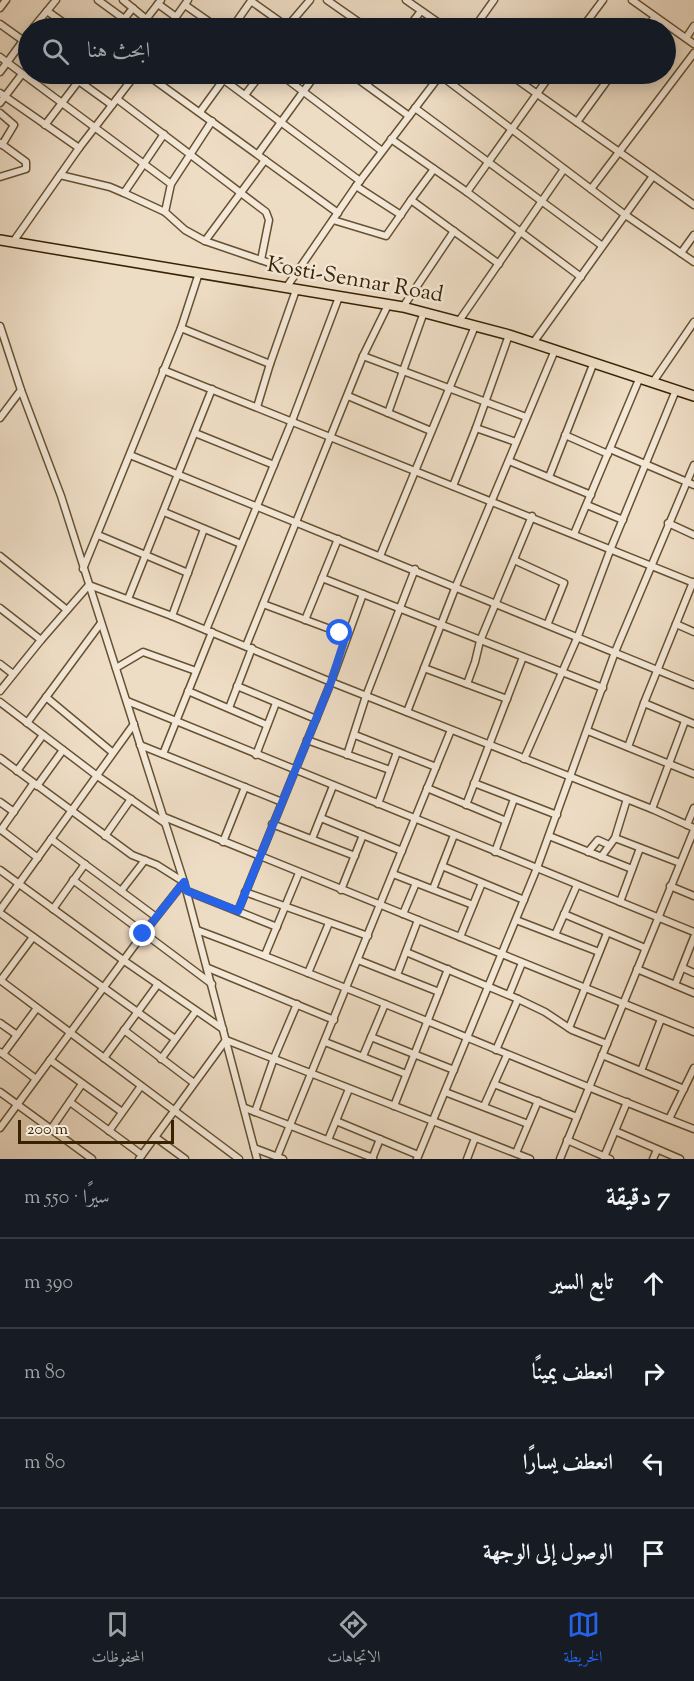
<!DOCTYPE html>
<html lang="ar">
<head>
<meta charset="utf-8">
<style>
  body { margin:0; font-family:"Sorts Mill Goudy",Amiri,serif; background:#20242c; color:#f1f3f6; direction:rtl }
  .scale { position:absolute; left:18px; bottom:15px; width:156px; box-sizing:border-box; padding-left:6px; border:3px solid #392200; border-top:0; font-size:16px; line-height:21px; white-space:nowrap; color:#392200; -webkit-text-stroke:4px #f4e9d9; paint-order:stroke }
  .stop { position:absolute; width:18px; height:18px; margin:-14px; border:4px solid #2563eb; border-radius:50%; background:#fff }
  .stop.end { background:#2563eb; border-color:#fff; box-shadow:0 2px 6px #0008 }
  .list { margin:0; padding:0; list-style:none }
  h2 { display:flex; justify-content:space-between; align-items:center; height:78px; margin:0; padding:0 24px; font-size:26px }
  h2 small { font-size:20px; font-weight:400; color:#9ea1a6 }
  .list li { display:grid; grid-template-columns:39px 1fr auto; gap:18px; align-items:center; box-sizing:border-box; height:90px; padding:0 24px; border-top:2px solid #363941 }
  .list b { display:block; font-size:22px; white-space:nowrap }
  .list em { font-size:20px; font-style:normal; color:#9ea1a6 }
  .icon { flex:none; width:33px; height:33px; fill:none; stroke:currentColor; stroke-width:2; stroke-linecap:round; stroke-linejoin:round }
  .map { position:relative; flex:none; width:694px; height:1159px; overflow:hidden; direction:ltr }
  .search { position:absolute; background:#171b24; box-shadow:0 3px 15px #0003; left:18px; right:18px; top:18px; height:66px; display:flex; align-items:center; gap:15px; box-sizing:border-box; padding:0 21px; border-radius:33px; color:#9ea1a6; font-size:22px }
  .sheet { height:438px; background:#171b24 }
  nav { display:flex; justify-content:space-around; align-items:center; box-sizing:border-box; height:84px; border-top:2px solid #363941; background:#171b24; font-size:16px; color:#9ea1a6 }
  nav a { display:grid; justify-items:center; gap:3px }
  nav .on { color:#2563eb }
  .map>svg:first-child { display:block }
</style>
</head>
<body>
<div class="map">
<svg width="694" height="1159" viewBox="0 0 694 1159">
  <rect width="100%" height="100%" fill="#eeddc5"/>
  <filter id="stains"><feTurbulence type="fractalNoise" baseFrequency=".00333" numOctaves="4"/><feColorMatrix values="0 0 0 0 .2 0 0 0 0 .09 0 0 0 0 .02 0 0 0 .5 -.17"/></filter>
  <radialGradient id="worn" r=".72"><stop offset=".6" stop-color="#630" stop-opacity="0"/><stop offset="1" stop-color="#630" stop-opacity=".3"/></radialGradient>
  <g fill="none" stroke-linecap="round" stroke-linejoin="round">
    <defs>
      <g id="minor">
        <path d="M98 0 124 19"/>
        <path d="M123 0 157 28"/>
        <path d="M327 0 367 28"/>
        <path d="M406 0 446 28"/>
        <path d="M632 0 694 44"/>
        <path d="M158 4 176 17"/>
        <path d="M185 5 218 28"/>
        <path d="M0 8 6 0"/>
        <path d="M47 11 71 28"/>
        <path d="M147 18 161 0"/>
        <path d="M0 24 28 44"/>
        <path d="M287 27 310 0"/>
        <path d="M33 28 56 0"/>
        <path d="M117 28 133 8"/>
        <path d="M168 28 188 0"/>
        <path d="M232 28 251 1 289 28"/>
        <path d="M408 28 421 11"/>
        <path d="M474 28 494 0"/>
        <path d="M582 28 603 0"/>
        <path d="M646 28 655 17"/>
        <path d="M686 38 694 26"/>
        <path d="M0 57 171 184"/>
        <path d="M0 72 28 34"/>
        <path d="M69 74 112 105"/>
        <path d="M146 74 338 213"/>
        <path d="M216 74 360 181"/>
        <path d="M280 74 382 151"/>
        <path d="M351 74 409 116"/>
        <path d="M509 74 694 205"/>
        <path d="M440 75 624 214 694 262"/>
        <path d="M367 85 375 74"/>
        <path d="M0 93 79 148"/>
        <path d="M245 95 261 74"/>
        <path d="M117 99 266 212 269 220 261 260"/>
        <path d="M0 103 22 74"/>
        <path d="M415 108 601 245"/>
        <path d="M200 112 224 79"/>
        <path d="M0 113 14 125 2 145"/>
        <path d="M577 122 612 74"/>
        <path d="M45 125 84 74"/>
        <path d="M391 139 467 192 581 277"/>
        <path d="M0 143 26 162V169L0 177"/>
        <path d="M258 154 316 74"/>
        <path d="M434 169 411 200 499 264"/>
        <path d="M60 175 110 187 124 193 165 212 185 230 205 241 296 272"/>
        <path d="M356 186 401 215"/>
        <path d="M591 189 694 53"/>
        <path d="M467 192 551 74"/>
        <path d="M124 193 164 134"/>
        <path d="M165 212 171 184 212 121"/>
        <path d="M333 220 386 236 411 200"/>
        <path d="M205 241 265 160"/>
        <path d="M13 242 79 148 136 74"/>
        <path d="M681 253 694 235"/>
        <path d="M286 288 356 186 441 74"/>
        <path d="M403 307 454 231"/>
        <path d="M459 321 564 169"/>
        <path d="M0 326 21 390 61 496 184 882 257 1159"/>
        <path d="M181 328 270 364"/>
        <path d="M533 343 653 176"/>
        <path d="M363 356 526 417"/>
        <path d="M163 370 694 583"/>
        <path d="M653 382 694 322"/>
        <path d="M348 396 431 431"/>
        <path d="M257 407 270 364 296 290"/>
        <path d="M388 413 424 312"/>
        <path d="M0 418 21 390"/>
        <path d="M476 428 516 442"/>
        <path d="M195 433 274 465"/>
        <path d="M565 435 608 454"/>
        <path d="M610 449 694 485"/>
        <path d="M130 455C318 532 506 607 694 685"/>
        <path d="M509 461 591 495"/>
        <path d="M549 477 594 362"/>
        <path d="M453 486 476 428 509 335"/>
        <path d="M587 505 623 520"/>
        <path d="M164 512 241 544"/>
        <path d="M668 523 694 535"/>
        <path d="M574 534 640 377"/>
        <path d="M98 535 188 573"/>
        <path d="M0 556 67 610"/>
        <path d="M380 556 475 326"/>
        <path d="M514 560 564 583 548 623"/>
        <path d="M83 569 181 328 199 273"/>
        <path d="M322 578 603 688"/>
        <path d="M128 599 212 389"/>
        <path d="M263 604 346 635"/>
        <path d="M0 608 41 640"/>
        <path d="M172 616 204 529"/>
        <path d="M305 620 338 539"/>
        <path d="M676 624 694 632"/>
        <path d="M206 630 292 421 339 297"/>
        <path d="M246 646 363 356 388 305"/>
        <path d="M0 664 13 674"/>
        <path d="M116 668 143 652 196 671"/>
        <path d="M424 668 507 699"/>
        <path d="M467 684 475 662 480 641 532 516"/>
        <path d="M237 686 316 719"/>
        <path d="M0 691 41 640 89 585 172 616 331 682 652 809 694 828"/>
        <path d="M188 691 267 725"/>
        <path d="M46 697 112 752"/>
        <path d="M127 701 694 932"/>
        <path d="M0 702 96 775 165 823"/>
        <path d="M644 703 694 724"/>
        <path d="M229 708 252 648"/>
        <path d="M407 712 456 586 555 350"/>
        <path d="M27 723 101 623"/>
        <path d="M588 731 694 774"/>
        <path d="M355 735 436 767"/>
        <path d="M307 740 390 770"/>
        <path d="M140 745 282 802"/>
        <path d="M628 747 644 703 693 582"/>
        <path d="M163 754 212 632"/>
        <path d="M256 755 276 703"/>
        <path d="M347 755 366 696 415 569"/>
        <path d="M0 758 132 855 157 865 184 882 143 934 0 1128"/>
        <path d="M524 759 578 636 611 548 676 390"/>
        <path d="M17 771 43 735"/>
        <path d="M474 783 557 815"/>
        <path d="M37 786 63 750"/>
        <path d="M427 788 506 821"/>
        <path d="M0 802 14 812"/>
        <path d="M378 804 397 752"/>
        <path d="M466 805 523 657"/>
        <path d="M652 809 685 721"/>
        <path d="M164 817 694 1032"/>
        <path d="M321 818 402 851"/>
        <path d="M272 824 355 856"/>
        <path d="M687 825 694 808"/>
        <path d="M0 829 38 858"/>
        <path d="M1 830 33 784"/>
        <path d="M105 836 131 799"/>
        <path d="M549 836 632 869"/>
        <path d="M615 838 680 863"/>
        <path d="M51 839 156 917"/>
        <path d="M312 839 333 786"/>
        <path d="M223 842 245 787"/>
        <path d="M495 852 514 799"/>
        <path d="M588 852 598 840 609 845"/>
        <path d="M601 857 615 838 627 799"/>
        <path d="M442 866 524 900"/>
        <path d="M0 870 123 960 223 1029"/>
        <path d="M393 874 473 905"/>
        <path d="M73 880 212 984"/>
        <path d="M670 886 694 896"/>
        <path d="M433 889 454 835"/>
        <path d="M341 890 363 835"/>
        <path d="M121 891 145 860"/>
        <path d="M187 891 277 927"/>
        <path d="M245 892 368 936"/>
        <path d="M620 902 640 848"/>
        <path d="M53 909 85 864"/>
        <path d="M0 910 134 724"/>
        <path d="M238 911 331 682 363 594"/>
        <path d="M0 913 175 1039"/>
        <path d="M403 914 416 883"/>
        <path d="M564 914 645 948"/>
        <path d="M516 920 599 952"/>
        <path d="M197 930C364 992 528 1065 694 1129"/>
        <path d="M555 935 577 885"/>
        <path d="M460 937 482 883"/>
        <path d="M406 952 518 999 545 1012 572 1030 607 1044"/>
        <path d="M265 955 299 873"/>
        <path d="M358 960 439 992"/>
        <path d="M208 968 334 1020"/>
        <path d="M683 968 694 973"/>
        <path d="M637 969 694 993"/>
        <path d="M308 973 329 923"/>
        <path d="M397 975 418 920"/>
        <path d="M0 980 239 1159"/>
        <path d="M1 980 33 937"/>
        <path d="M675 985 694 937"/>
        <path d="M509 995 522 963"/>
        <path d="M0 1023 17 1035"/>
        <path d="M569 1028 607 933"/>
        <path d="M124 1030 194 1083"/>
        <path d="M371 1037 454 1070"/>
        <path d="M325 1042 406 1074"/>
        <path d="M496 1050 518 999"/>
        <path d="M0 1052 36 1079"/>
        <path d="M3 1054 37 1008"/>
        <path d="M602 1055 684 1089"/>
        <path d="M363 1056 385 1004"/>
        <path d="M104 1058 158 984"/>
        <path d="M161 1059 196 1011"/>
        <path d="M50 1060 122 1112"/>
        <path d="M641 1071 661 1019"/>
        <path d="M494 1084 577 1117"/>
        <path d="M0 1092 92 1159"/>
        <path d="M445 1092 528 1124"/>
        <path d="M70 1102 142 1155"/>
        <path d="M394 1106 448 969"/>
        <path d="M484 1106 507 1055"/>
        <path d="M245 1108 373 1158"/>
        <path d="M255 1112 274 1058 297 1004"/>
        <path d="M669 1119 694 1068"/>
        <path d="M336 1121 418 1155"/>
        <path d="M51 1129 82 1084"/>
        <path d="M109 1131 141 1086"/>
        <path d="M615 1131 680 1159"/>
        <path d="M155 1137 185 1159"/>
        <path d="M328 1140 349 1089"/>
        <path d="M567 1140 610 1159"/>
        <path d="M254 1148 283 1159"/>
        <path d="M516 1153 538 1101"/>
        <path d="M277 1157 451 730"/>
        <path d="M604 1157 627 1102"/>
        <path d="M139 1159 226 1040 530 1159"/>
        <path d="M372 1159 380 1139"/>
        <path d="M417 1159 537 868 615 652 694 465"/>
        <path d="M467 1159 475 1138"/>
        <path d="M560 1159 694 830"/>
        <path d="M653 1159 657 1150"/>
      </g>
      <path id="highway" d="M0 240 403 307 509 335 694 396"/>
    </defs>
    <use href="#minor" stroke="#665131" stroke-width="9"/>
    <use href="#highway" stroke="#392200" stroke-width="12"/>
    <use href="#minor" stroke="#f4e9d9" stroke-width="6"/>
    <use href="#highway" stroke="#eeddc5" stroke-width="9"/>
  </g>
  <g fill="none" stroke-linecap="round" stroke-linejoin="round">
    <path stroke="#2563eb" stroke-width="8" d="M143 934 184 882 187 891 238 911 331 682 346 635 340 633"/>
  </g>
  <g text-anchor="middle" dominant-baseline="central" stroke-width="5" stroke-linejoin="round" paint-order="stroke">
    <g font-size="22" fill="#392200" stroke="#f4e9d9">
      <text transform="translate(355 281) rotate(10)">Kosti-Sennar Road</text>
    </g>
  </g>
  <rect width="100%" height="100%" filter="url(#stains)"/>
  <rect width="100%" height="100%" fill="url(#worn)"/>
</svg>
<div class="scale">200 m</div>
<div class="stop" style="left:340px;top:633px"></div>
<div class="stop end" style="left:143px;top:934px"></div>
<div class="search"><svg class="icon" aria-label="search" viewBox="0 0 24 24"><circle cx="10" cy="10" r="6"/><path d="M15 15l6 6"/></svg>ابحث هنا</div>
</div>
<section class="sheet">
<h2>7 دقيقة<small>سيرًا · 550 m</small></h2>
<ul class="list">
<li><svg class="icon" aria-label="ahead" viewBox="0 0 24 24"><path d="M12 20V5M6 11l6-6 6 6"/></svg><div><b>تابع السير</b></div><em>390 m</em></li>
<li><svg class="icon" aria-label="right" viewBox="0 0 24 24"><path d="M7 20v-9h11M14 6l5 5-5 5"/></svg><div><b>انعطف يمينًا</b></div><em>80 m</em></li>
<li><svg class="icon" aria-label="left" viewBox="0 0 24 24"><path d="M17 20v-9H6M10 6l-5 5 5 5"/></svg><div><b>انعطف يسارًا</b></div><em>80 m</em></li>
<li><svg class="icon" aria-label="arrive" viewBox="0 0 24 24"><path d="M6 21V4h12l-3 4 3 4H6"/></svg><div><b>الوصول إلى الوجهة</b></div></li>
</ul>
</section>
<nav>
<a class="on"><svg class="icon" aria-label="map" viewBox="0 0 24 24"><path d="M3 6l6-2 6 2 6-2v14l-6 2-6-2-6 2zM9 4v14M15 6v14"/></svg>الخريطة</a>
<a><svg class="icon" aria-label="directions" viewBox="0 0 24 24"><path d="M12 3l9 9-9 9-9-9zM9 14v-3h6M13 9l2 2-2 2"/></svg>الاتجاهات</a>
<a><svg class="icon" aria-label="saved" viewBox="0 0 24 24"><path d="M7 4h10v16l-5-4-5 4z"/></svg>المحفوظات</a>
</nav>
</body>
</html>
